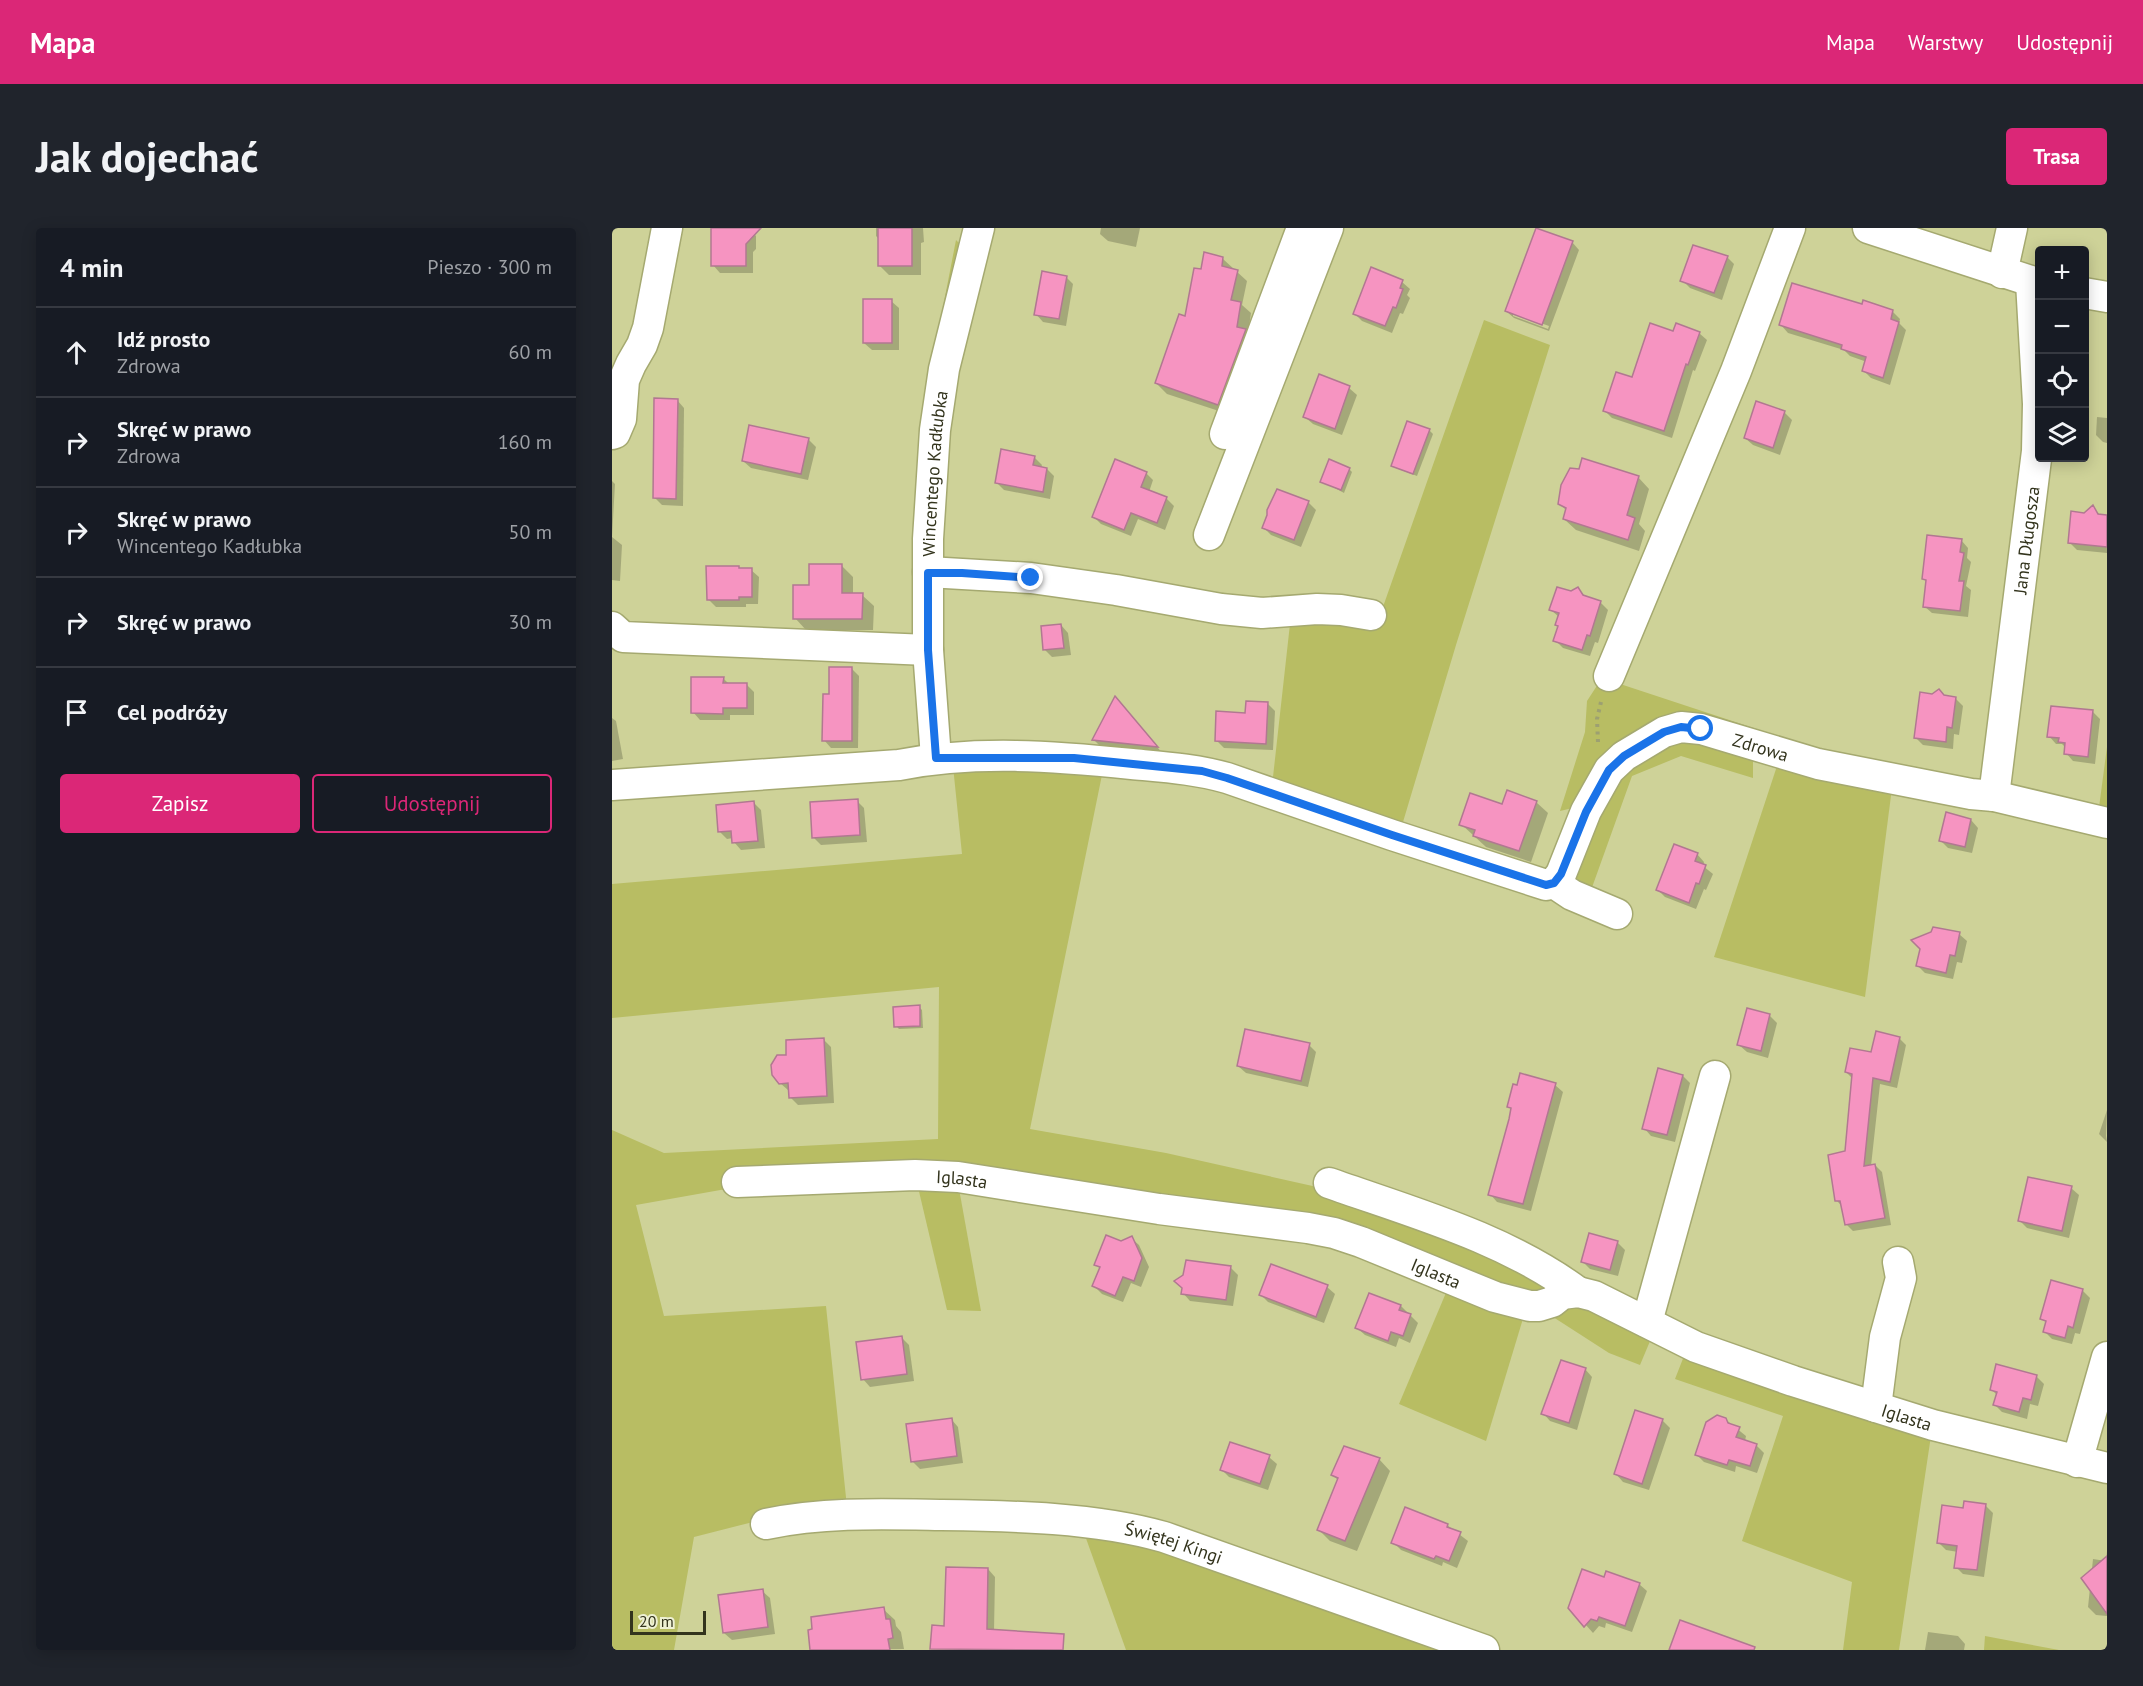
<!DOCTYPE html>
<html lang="pl">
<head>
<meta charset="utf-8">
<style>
  body { margin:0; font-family:"PT Sans",sans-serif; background:#20242c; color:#f1f3f6 }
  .controls { position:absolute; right:18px; top:18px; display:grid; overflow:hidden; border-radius:6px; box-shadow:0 3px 15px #0003 }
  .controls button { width:54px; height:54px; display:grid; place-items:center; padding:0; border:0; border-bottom:2px solid #363941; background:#171b24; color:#f1f3f6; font:30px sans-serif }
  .scale { position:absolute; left:18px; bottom:15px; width:76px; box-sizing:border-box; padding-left:6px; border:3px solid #33341d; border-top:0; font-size:16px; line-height:21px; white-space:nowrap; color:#33341d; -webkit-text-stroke:4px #eef1d3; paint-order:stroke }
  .stop { position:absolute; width:18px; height:18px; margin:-14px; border:4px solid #1a73e8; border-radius:50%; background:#fff }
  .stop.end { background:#1a73e8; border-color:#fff; box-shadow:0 2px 6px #0008 }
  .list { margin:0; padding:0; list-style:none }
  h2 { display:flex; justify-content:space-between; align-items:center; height:78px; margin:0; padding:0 24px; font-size:26px }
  h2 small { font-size:20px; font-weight:400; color:#9ea1a6 }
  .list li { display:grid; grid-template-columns:39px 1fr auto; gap:18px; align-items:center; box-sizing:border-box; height:90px; padding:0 24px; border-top:2px solid #363941 }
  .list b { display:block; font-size:22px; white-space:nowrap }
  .list p { margin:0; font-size:20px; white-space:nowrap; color:#9ea1a6 }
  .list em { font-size:20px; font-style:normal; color:#9ea1a6 }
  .actions { display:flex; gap:12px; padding:18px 24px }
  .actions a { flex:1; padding:14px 0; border:2px solid #db2777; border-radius:6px; text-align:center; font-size:21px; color:#db2777 }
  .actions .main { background:#db2777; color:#fff }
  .icon { flex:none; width:33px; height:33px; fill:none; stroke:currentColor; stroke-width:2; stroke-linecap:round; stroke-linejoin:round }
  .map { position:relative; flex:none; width:1495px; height:1422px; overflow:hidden; border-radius:6px }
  header { display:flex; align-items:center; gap:36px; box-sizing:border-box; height:84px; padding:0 30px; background:#db2777; color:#fff }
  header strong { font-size:28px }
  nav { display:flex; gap:33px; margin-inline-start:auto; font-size:21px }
  .intro { display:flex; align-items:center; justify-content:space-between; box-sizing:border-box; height:144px; padding:0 36px }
  h1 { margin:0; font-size:42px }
  .button { padding:15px 27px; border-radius:6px; background:#db2777; color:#fff; font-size:21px; font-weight:700 }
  main { display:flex; gap:36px; padding:0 36px }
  aside { flex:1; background:#171b24; border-radius:6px; box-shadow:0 3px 15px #0003 }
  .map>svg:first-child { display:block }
</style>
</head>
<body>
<header>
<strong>Mapa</strong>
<nav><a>Mapa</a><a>Warstwy</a><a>Udostępnij</a></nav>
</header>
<div class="intro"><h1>Jak dojechać</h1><a class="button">Trasa</a></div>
<main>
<aside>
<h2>4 min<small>Pieszo · 300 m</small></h2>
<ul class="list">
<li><svg class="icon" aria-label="ahead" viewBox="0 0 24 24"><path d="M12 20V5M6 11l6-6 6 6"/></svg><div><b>Idź prosto</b><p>Zdrowa</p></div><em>60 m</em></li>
<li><svg class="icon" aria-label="right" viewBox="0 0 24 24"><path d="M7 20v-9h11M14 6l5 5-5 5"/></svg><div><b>Skręć w prawo</b><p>Zdrowa</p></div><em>160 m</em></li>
<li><svg class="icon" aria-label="right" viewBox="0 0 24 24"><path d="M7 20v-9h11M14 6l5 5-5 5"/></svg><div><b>Skręć w prawo</b><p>Wincentego Kadłubka</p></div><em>50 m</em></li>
<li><svg class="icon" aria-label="right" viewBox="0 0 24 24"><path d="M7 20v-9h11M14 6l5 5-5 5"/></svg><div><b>Skręć w prawo</b></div><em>30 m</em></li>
<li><svg class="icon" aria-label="arrive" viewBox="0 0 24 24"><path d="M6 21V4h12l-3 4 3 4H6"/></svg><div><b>Cel podróży</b></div></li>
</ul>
<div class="actions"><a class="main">Zapisz</a><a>Udostępnij</a></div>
</aside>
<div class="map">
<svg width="1495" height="1422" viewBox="0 0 1495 1422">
  <rect width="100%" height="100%" fill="#ced298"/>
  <g fill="#b8bd63">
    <path d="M344 12 351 19 339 75 331 79Z"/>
    <path d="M872 92 938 117 844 417 788 604 660 558 678 396 766 393Z"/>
    <path d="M990 450 1196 518 1081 492 969 578 948 583 973 504 975 473Z"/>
    <path d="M1064 508 1141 526V550L1069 528 1020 548 978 665 964 657 962 643 996 556Z"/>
    <path d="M1495 519V589L1486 587Z"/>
    <path d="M1166 535 1280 560 1253 769 1102 729Z"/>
    <path d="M492 537 418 901 554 925 705 959 863 1014 938 1062 911 1068 753 1007 344 941 114 961 24 977 52 1088 214 1078 235 1279 176 1285 82 1309 62 1422H0V902L52 925 326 911 327 759 0 790V656L350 626 341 538Z"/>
    <path d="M305 955H346L369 1083 335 1082Z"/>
    <path d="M836 1060 913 1084 874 1213 787 1176Z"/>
    <path d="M954 1073 1041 1106 1028 1137 997 1125 938 1087Z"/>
    <path d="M1072 1128 1320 1201 1287 1422H1231L1240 1354 1130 1313 1171 1188 1063 1151Z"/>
    <path d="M471 1302 512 1304 853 1422H514Z"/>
    <path d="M1373 1408 1447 1422H1372Z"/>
  </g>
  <g fill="#0003" fill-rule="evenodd">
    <path d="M101 0H137L144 8V21L141 24V45H108L101 37Z"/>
    <path d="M264 0H311L312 14 309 15V47H277L268 38V12L264 8Z"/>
    <path d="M489 0H528L524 19 496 13 488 6Z"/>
    <path d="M960 14 967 22 937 103 902 90 894 83ZM901 85 937 98 936 101 901 88Z"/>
    <path d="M1115 29 1122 36 1110 72 1078 60 1070 52Z"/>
    <path d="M611 31 635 53 630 77 639 85 636 105 616 186 555 166 544 155 574 89 590 43Z"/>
    <path d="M760 41 790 54 798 61 795 67 798 70 791 86 788 85 780 105 750 93 742 85Z"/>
    <path d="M454 49 461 56 454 98 431 94 424 86Z"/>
    <path d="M279 73 287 80V122H260L252 115Z"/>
    <path d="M1251 78 1280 83 1288 91 1287 95 1294 102 1278 157 1259 150 1252 143 1255 134 1238 128 1232 122 1176 105 1169 97Z"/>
    <path d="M1062 105H1087L1095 112 1083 143 1081 142 1060 210 1000 190 993 183Z"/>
    <path d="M737 160 745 167 730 207 701 196 693 189Z"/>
    <path d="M65 172 72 180 71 278 50 277 43 270Z"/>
    <path d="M1145 175 1173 185 1180 192 1168 227 1141 217 1133 210Z"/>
    <path d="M1485 189 1495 190V215L1491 214 1484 207Z"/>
    <path d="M817 202 821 206 805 248 784 240 780 237Z"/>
    <path d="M197 212 204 219 196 252 139 240 131 233Z"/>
    <path d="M422 229 430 237 429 240 435 241 442 248 438 271 392 262 384 254Z"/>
    <path d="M737 241 740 244 732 265 710 253Z"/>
    <path d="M534 245 541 252 537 264 555 271 562 278 553 302 526 291 519 308 489 296 482 289Z"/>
    <path d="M1026 249 1037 261 1027 296 1033 303 1027 323 964 302 952 291 955 283 948 276Z"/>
    <path d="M0 253 3 256 0 309 10 317 8 353 0 352Z"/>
    <path d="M696 274 704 282 689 319 659 307 652 300Z"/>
    <path d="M1481 279 1489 288 1495 289V325L1465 322 1457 314 1473 286Z"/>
    <path d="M1349 312 1356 320 1355 330 1359 334 1354 358 1359 362 1356 389 1320 385 1312 378 1315 354 1312 351Z"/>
    <path d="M230 338 241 349V367H250L262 378 261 402H194L183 390 198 358Z"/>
    <path d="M126 339 129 342H139L147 349 146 376H134V379H104L96 371Z"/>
    <path d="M966 361 973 368 988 374 996 382 986 415 983 414 978 428 951 420 943 412 947 399 945 397 947 389 939 382Z"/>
    <path d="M449 397 456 405 459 427 440 429 433 422Z"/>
    <path d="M240 441 247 448 246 520H219L212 512 218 468Z"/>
    <path d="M111 450 117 456 135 457 142 464V487H118V492H88L81 484Z"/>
    <path d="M1343 470 1351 478 1347 507 1342 506 1341 521 1311 517 1304 510Z"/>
    <path d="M655 475 663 483 661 522 612 520 604 512 634 486Z"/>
    <path d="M510 477 551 526 489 519 482 512Z"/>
    <path d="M1481 484 1488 491 1483 536 1461 533 1454 525V520L1450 516H1444L1437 508Z"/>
    <path d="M0 490 4 493 11 531 0 533Z"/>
    <path d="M245 573 252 580 255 614 209 617 201 609Z"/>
    <path d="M924 574 936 585 919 634 874 619 849 596 891 578Z"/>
    <path d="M142 575 149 582 153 620 129 622 122 614 121 610 115 611 108 604Z"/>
    <path d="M1359 592 1366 600 1360 625 1336 620 1328 612Z"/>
    <path d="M1085 626 1092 634 1091 638 1101 646 1094 662 1092 661 1084 681 1053 669 1046 662Z"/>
    <path d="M1321 705 1347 706 1355 713 1350 735 1345 734 1341 751 1313 745 1306 738Z"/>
    <path d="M307 779 310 782 311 800 287 801 284 798Z"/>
    <path d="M1136 782 1158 788 1165 795 1156 830 1135 824 1127 817Z"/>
    <path d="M1287 810 1294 817 1285 860 1268 856 1259 938 1263 937 1270 944 1279 997 1241 1003 1234 996 1231 979 1225 973 1234 925 1241 851 1234 844Z"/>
    <path d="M212 812 219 819 222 875 186 877 178 869V862H176L168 855 176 828Z"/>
    <path d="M697 817 704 824 696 859 634 845 626 838Z"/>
    <path d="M1071 848 1078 855 1063 914 1039 908 1032 900Z"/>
    <path d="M943 857 951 864 919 983 885 974 878 966 900 882 897 878Z"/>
    <path d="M1495 882 1494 908 1495 914 1487 906Z"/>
    <path d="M1459 960 1467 967 1457 1010 1415 1000 1408 993Z"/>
    <path d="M519 1010 527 1017 537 1039 529 1059 519 1055 511 1074 490 1066 482 1058 489 1041 484 1037 509 1014Z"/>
    <path d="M1005 1014 1013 1022 1006 1048 978 1041 971 1034Z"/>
    <path d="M618 1039 626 1047 621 1078 578 1073 571 1065 573 1048Z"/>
    <path d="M715 1059 723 1066 712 1095 656 1074 649 1067Z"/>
    <path d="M1470 1062 1478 1070 1468 1106 1463 1105 1460 1116 1440 1111 1432 1103 1435 1095 1430 1091Z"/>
    <path d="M789 1078 806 1095 798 1115 787 1110 784 1119 753 1107 745 1100Z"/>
    <path d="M289 1109 297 1117 302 1153 258 1159 251 1151Z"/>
    <path d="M973 1141 980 1149 965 1202 938 1193 931 1185Z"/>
    <path d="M1424 1148 1432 1156 1426 1178 1418 1176 1415 1191 1390 1184 1383 1177 1385 1167 1379 1161Z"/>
    <path d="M1024 1184 1051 1193 1058 1200 1037 1262 1011 1254 1004 1246Z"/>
    <path d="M339 1191 346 1199 351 1235 308 1241 301 1234Z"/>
    <path d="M1113 1191 1134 1208 1133 1213 1144 1217 1152 1225 1145 1245 1124 1238 1123 1244 1092 1234 1085 1227Z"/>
    <path d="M657 1229 665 1236 656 1262 617 1249 610 1242Z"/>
    <path d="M767 1231 778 1243 745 1323 718 1313 707 1302 726 1252 720 1246Z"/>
    <path d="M1374 1278 1381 1285 1372 1349 1351 1346 1344 1339 1346 1324 1334 1322 1326 1314 1352 1282Z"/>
    <path d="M835 1297 856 1313 845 1340 831 1334 830 1338 789 1322 781 1314Z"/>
    <path d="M1495 1323V1388L1484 1387 1476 1379 1481 1331 1494 1333Z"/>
    <path d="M376 1341 383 1349 382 1403 434 1413 433 1422 320 1421Z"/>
    <path d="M993 1351 1027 1356 1035 1363 1020 1404 994 1395 993 1400 987 1398 981 1405 958 1379Z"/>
    <path d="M150 1363 158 1370 163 1406 120 1412 112 1405Z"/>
    <path d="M271 1381 283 1392 284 1398 289 1404 292 1421 201 1422Z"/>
    <path d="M1316 1404 1346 1408 1353 1416 1352 1422H1313Z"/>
  </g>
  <g fill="#f694c1" stroke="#b17891" stroke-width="1.5">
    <path d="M99 0H149L134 16V38H99Z"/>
    <rect x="266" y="0" width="34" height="38"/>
    <path d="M924 0 961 13 930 97 893 83Z"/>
    <path d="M1081 17 1116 28 1102 65 1068 53Z"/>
    <path d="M592 24 611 29 610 38 626 42 619 72 629 74 625 99 634 101 606 177 543 155 567 86 573 88 582 40 589 41Z"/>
    <path d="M759 39 791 52 788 60 791 61 784 80 781 79 773 98 741 86Z"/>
    <path d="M430 43 455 48 447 91 422 87Z"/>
    <path d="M1180 55 1250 76 1251 72 1281 82 1279 91 1287 94 1271 150 1250 143 1254 129 1229 121 1230 117 1167 97Z"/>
    <rect x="251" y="71" width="29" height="44"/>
    <path d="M1038 95 1061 103 1064 95 1088 104 1076 137 1074 136 1052 203 991 183 1004 144 1020 149Z"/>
    <path d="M707 146 738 158 723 201 691 189Z"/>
    <path d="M42 170 66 171 64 271 41 270Z"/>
    <path d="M1144 173 1173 183 1161 220 1132 210Z"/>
    <path d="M795 193 818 201 801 246 779 238Z"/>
    <path d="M137 197 197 210 189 246 130 233Z"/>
    <path d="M389 221 423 228 421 237 435 240 431 264 383 255Z"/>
    <path d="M970 230 1027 248 1015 287 1023 290 1016 312 951 291 954 280 946 276 949 257 958 240 967 241Z"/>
    <path d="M503 231 535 244 529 259 555 269 545 295 519 285 512 302 480 289Z"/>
    <path d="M717 231 738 240 729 262 708 254Z"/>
    <path d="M665 261 697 273 682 312 650 300 655 287V282Z"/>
    <path d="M1481 277 1486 286 1495 287V319L1456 315 1459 283 1472 285Z"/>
    <path d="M1315 307 1350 311 1348 324 1352 325 1347 353H1352L1348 383 1311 379 1314 352 1310 351Z"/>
    <path d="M197 336H230V365H251L250 391H181V357H197Z"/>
    <path d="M94 338H127V340H140V369H127V372H95Z"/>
    <path d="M945 359 959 363 966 359 971 367 989 373 978 408 975 407 970 422 941 413 946 398 943 397 947 385 937 382Z"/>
    <path d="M449 396 452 420 431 422 429 398Z"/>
    <path d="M217 439H240V513H210L211 466H217Z"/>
    <path d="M79 449H112L111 455H135V480H111V486L79 485Z"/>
    <path d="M1327 461 1332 467 1344 469 1340 500 1335 499 1334 514 1302 510 1308 464 1320 466Z"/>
    <path d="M503 468 546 519 480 512Z"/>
    <path d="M634 473 656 474 654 516 603 513 604 483 633 485Z"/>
    <path d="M1439 478 1481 482 1476 529 1452 526 1453 515 1446 514 1447 510 1435 509Z"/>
    <path d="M895 562 925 573 907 623 861 608 863 602 847 597 858 565 890 576Z"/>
    <path d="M246 571 248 607 200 610 198 574Z"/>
    <path d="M142 573 146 613 120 615 119 603 106 604 104 577Z"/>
    <path d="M1334 584 1359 591 1353 619 1327 613Z"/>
    <path d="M1062 616 1086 625 1083 633 1094 637 1087 656 1084 655 1077 675 1044 662Z"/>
    <path d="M1321 699 1348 704 1343 728 1338 727 1334 745 1304 738 1308 721 1299 712 1319 704Z"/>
    <path d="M308 777V798L282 799 281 779Z"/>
    <path d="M1135 780 1158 786 1149 823 1125 817Z"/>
    <path d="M633 801 698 815 689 853 625 838Z"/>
    <path d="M1264 803 1288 809 1278 854 1261 850 1252 938 1263 936 1273 990 1233 997 1228 973H1223L1216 927 1233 923 1240 846 1233 844 1238 820 1259 824Z"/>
    <path d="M212 810 215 868 177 870 176 855 167 856 160 847 159 837 165 827H174V812Z"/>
    <path d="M1046 840 1071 847 1055 907 1030 901Z"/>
    <path d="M908 845 944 855 911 976 876 967 897 891 899 880 895 879 901 856 905 857Z"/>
    <path d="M1416 949 1460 958 1450 1003 1406 993Z"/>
    <path d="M977 1005 1006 1013 998 1042 969 1034Z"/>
    <path d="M494 1007 509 1013 520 1008 530 1030 522 1053 511 1049 503 1068 480 1058 488 1039 482 1037Z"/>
    <path d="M574 1032 619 1038 614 1072 569 1066 570 1060 562 1053 571 1047Z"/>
    <path d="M659 1036 716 1057 704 1089 647 1067Z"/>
    <path d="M1439 1052 1471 1061 1461 1100 1456 1098 1453 1110 1431 1104 1434 1093 1428 1091Z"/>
    <path d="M757 1065 789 1077 787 1082 799 1086 791 1108 779 1104 776 1113 743 1100Z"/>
    <path d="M290 1108 295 1146 249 1152 244 1114Z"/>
    <path d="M949 1132 974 1140 957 1195 929 1186Z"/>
    <path d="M1384 1136 1425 1147 1419 1172 1411 1170 1407 1184 1381 1177 1385 1164 1378 1162Z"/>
    <path d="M1023 1182 1051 1191 1030 1256 1002 1246Z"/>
    <path d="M1105 1187 1114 1190 1116 1195 1128 1199 1124 1209 1145 1216 1138 1238 1117 1232 1115 1237 1083 1227 1094 1194Z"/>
    <path d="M340 1190 345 1228 299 1234 294 1196Z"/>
    <path d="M618 1214 658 1227 648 1256 608 1242Z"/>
    <path d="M732 1218 768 1230 733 1313 705 1302 726 1250 719 1247Z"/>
    <path d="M1352 1273 1374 1276 1365 1342 1342 1340 1345 1318 1325 1315 1330 1277 1351 1280Z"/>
    <path d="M793 1279 836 1296 835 1299 849 1304 837 1333 824 1328 822 1331 779 1315Z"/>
    <path d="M1495 1328V1386L1469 1350Z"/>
    <path d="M334 1339 376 1340 375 1401 452 1406 451 1422 318 1421 320 1397 332 1398Z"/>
    <path d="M970 1341 992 1349 994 1343 1028 1355 1013 1398 987 1389 985 1393 979 1391 972 1399 956 1380Z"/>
    <path d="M151 1361 156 1399 111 1405 106 1367Z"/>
    <path d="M272 1379 274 1391H278L281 1410 276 1411 278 1422H198L196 1402 200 1401 199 1389Z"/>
    <path d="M1068 1392 1143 1419 1142 1422H1057Z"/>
  </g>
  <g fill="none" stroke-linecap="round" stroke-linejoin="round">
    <defs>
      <g id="minor">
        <path d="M1256 0 1428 56"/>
        <path d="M1390 45 1400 0"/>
        <path d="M1472 65 1495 69"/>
        <path d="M0 206 3 205 9 191 12 152 19 136 30 117 36 100 55 0"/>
        <path d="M613 206 690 0"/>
        <path d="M597 307 716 0"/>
        <path d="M316 344 419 350 504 362 609 381 650 385 705 381 729 382 759 387"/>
        <path d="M0 399 11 409 316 422"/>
        <path d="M997 448 1124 143 1178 0"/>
        <path id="s1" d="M324 530 316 422V311L323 202 332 141 367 0"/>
        <path id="s2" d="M0 557 287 537C363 522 443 528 520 536 552 539 584 541 615 550L780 607 934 657 942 655 949 646 974 583 997 542 1012 528 1052 504 1069 499 1089 501 1206 536 1359 566 1382 568 1495 595"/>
        <path id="s3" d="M1382 568 1425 223 1426 176 1419 54"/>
        <path d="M942 655 960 667 1005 686"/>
        <path id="s4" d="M125 954 303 947 346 949 547 981 696 1000 722 1005 749 1014 883 1069 918 1078H927L940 1074 950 1066 966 1064 982 1068 1084 1119 1181 1153 1321 1197 1495 1240"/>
        <path d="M717 955C802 985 893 1010 966 1064"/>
        <path d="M1035 1094 1103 848"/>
        <path d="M1264 1179 1273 1109 1289 1050 1286 1034"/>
        <path d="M1465 1234 1495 1129"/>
        <path id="s5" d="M154 1296C212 1284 270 1286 328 1287 400 1288 482 1289 552 1309L872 1422"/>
      </g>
    </defs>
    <use href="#minor" stroke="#a5a970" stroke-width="33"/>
    <path stroke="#9da071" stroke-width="4" stroke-dasharray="3 4.5" stroke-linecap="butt" d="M986 514 985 491 989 474"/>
    <use href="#minor" stroke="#fff" stroke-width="30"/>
  </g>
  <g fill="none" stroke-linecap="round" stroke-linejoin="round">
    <path stroke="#1a73e8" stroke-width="8" d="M419 350 350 345H316V422L324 530H462L590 543 615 550 780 607 934 657 942 655 949 646 974 584 997 542 1012 528 1052 504 1069 499 1089 501"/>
  </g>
  <g text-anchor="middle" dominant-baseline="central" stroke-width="5" stroke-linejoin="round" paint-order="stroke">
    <g font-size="18" fill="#33341d" stroke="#eef1d3">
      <text stroke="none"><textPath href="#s1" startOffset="285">Wincentego Kadłubka</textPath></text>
      <text stroke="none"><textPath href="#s3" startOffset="258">Jana Długosza</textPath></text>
      <text stroke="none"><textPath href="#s2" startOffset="1256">Zdrowa</textPath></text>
      <text stroke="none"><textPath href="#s4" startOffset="225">Iglasta</textPath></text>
      <text stroke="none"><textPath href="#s4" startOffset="711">Iglasta</textPath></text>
      <text stroke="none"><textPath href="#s4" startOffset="1215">Iglasta</textPath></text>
      <text stroke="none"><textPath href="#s5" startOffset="411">Świętej Kingi</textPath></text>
    </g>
  </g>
</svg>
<div class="controls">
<button>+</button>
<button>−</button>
<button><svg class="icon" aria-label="locate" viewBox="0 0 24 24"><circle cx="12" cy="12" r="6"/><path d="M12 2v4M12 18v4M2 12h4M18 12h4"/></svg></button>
<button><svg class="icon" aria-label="layers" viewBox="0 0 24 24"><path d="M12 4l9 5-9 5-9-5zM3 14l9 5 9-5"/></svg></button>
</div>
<div class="scale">20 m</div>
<div class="stop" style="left:1089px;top:501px"></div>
<div class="stop end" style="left:419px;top:350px"></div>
</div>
</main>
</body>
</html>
